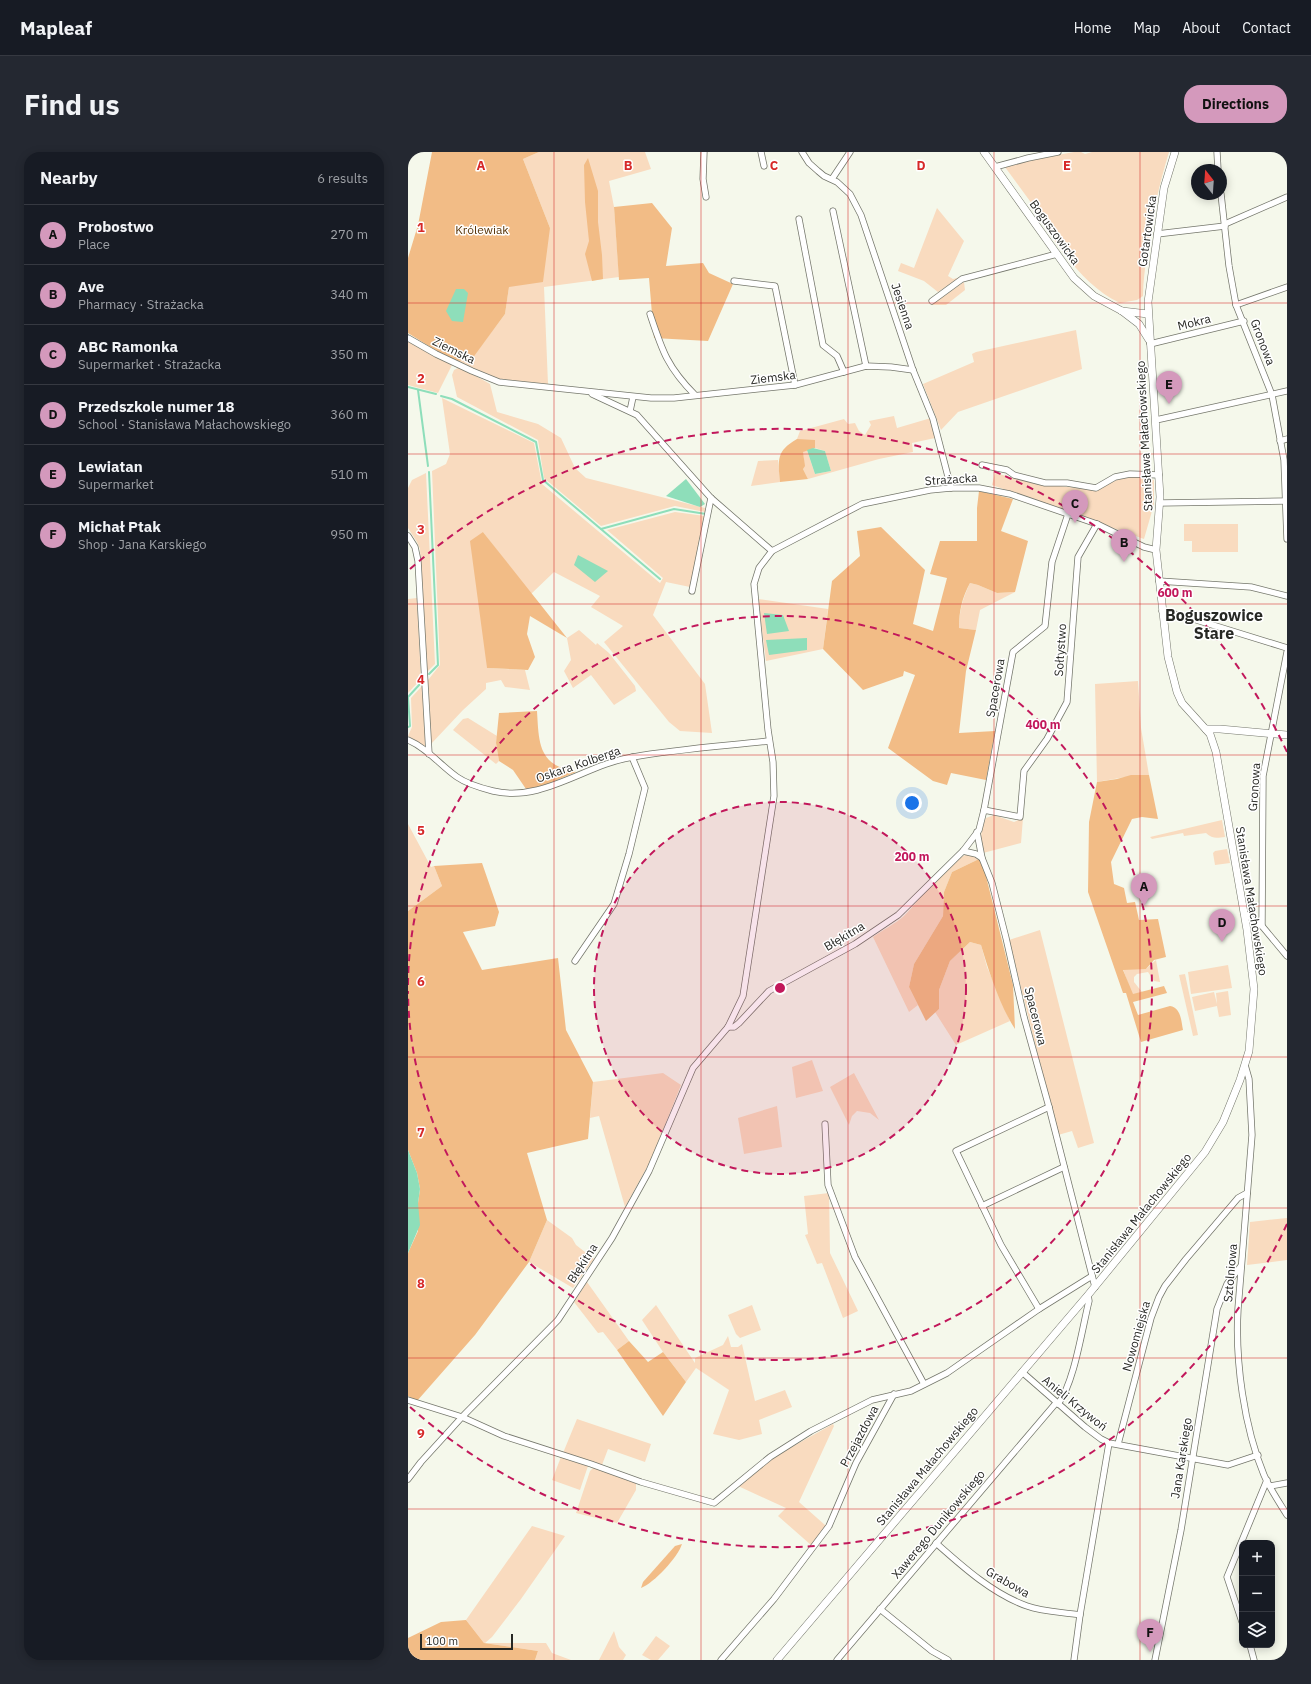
<!DOCTYPE html>
<html lang="en">
<head>
<meta charset="utf-8">
<style>
  body { margin:0; font-family:"IBM Plex Sans",sans-serif; background:#242831; color:#f1f3f6 }
  .controls { position:absolute; right:12px; bottom:12px; display:grid; overflow:hidden; border-radius:8px; box-shadow:0 2px 10px #0003 }
  .controls button { width:36px; height:36px; display:grid; place-items:center; padding:0; border:0; border-bottom:1px solid #363941; background:#171b24; color:#f1f3f6; font:20px sans-serif }
  .compass { position:absolute; left:783px; top:12px; width:36px; height:36px; border-radius:50%; background:#171b24; box-shadow:0 2px 10px #0003; rotate:343deg }
  .scale { position:absolute; left:12px; bottom:10px; width:93px; box-sizing:border-box; padding-left:4px; border:2px solid #272824; border-top:0; font-size:11px; line-height:14px; white-space:nowrap; color:#272824; -webkit-text-stroke:3px #fff; paint-order:stroke }
  .you { position:absolute; left:504px; top:651px; width:14px; height:14px; margin:-10px; border:3px solid #fff; border-radius:50%; background:#1a73e8; box-shadow:0 0 0 6px #1a73e833 }
  .badge { display:grid; place-items:center; width:26px; height:26px; border-radius:50%; background:#d499bc; color:#111; font-size:13px; font-weight:700 }
  .pin { position:absolute; translate:-50% -33px; filter:drop-shadow(0 1px 2px #0008) }
  .pin::after { content:''; position:absolute; top:21px; width:14px; height:12px; background:inherit; clip-path:polygon(0 0,100% 0,50% 100%) }
  .list { margin:0; padding:0; list-style:none }
  h2 { display:flex; justify-content:space-between; align-items:center; height:52px; margin:0; padding:0 16px; font-size:17px }
  h2 small { font-size:13px; font-weight:400; color:#9ea1a6 }
  .list li { display:grid; grid-template-columns:26px 1fr auto; gap:12px; align-items:center; box-sizing:border-box; height:60px; padding:0 16px; border-top:1px solid #363941 }
  .list b { display:block; font-size:15px; white-space:nowrap }
  .list p { margin:0; font-size:13px; white-space:nowrap; color:#9ea1a6 }
  .list em { font-size:13px; font-style:normal; color:#9ea1a6 }
  .icon { flex:none; width:22px; height:22px; fill:none; stroke:currentColor; stroke-width:2; stroke-linecap:round; stroke-linejoin:round }
  .map { position:relative; flex:none; width:879px; height:1508px; overflow:hidden; border-radius:16px }
  header { display:flex; align-items:center; gap:24px; box-sizing:border-box; height:56px; padding:0 20px; background:#171b24; border-bottom:1px solid #363941 }
  header strong { font-size:19px }
  nav { display:flex; gap:22px; margin-inline-start:auto; font-size:14px }
  .intro { display:flex; align-items:center; justify-content:space-between; box-sizing:border-box; height:96px; padding:0 24px }
  h1 { margin:0; font-size:28px }
  .button { padding:10px 18px; border-radius:16px; background:#d499bc; color:#111; font-size:14px; font-weight:700 }
  main { display:flex; gap:24px; padding:0 24px }
  aside { flex:1; background:#171b24; border-radius:16px; box-shadow:0 2px 10px #0003 }
  .map>svg:first-child { display:block }
</style>
</head>
<body>
<header>
<strong>Mapleaf</strong>
<nav><a>Home</a><a>Map</a><a>About</a><a>Contact</a></nav>
</header>
<div class="intro"><h1>Find us</h1><a class="button">Directions</a></div>
<main>
<aside>
<h2>Nearby<small>6 results</small></h2>
<ul class="list">
<li><span class="badge">A</span><div><b>Probostwo</b><p>Place</p></div><em>270 m</em></li>
<li><span class="badge">B</span><div><b>Ave</b><p>Pharmacy · Strażacka</p></div><em>340 m</em></li>
<li><span class="badge">C</span><div><b>ABC Ramonka</b><p>Supermarket · Strażacka</p></div><em>350 m</em></li>
<li><span class="badge">D</span><div><b>Przedszkole numer 18</b><p>School · Stanisława Małachowskiego</p></div><em>360 m</em></li>
<li><span class="badge">E</span><div><b>Lewiatan</b><p>Supermarket</p></div><em>510 m</em></li>
<li><span class="badge">F</span><div><b>Michał Ptak</b><p>Shop · Jana Karskiego</p></div><em>950 m</em></li>
</ul>
</aside>
<div class="map">
<svg width="879" height="1508" viewBox="0 0 879 1508">
  <rect width="100%" height="100%" fill="#f5f8eb"/>
  <g fill="#f9dbbf">
    <path d="M131 0H237L243 17 201 29 206 55 211 125 136 135 140 232 91 227 49 209 64 206 97 162 101 135 142 76 115 7Z"/>
    <path d="M666 0H673L677 2 684 0H761C751 33 745 61 740 94 738 111 735 127 735 144L729 148 712 151C684 138 664 113 646 88V82L597 15 622 8Z"/>
    <path d="M529 56 556 89 540 124 545 127 553 125 530 140 516 129 490 119 493 111 506 116Z"/>
    <path d="M556 130 557 138 538 153H523Z"/>
    <path d="M668 178 674 217 550 260 533 278 515 232 566 210 564 202 568 200Z"/>
    <path d="M0 188 44 213 30 241 0 233Z"/>
    <path d="M52 215 82 232 89 260 130 272 153 286 167 316 178 326 297 356V360L267 354 193 374 136 326 130 288 49 245 44 223 46 218Z"/>
    <path d="M34 246 126 291 134 332 252 431 255 426 199 378 267 360 297 364 282 435 258 430 245 463 297 532 304 581 272 579 261 570 196 490 215 474 183 455 192 444 146 420 123 442 75 380 79 516 117 518 122 538 97 535 93 528 78 531V537L55 558 23 592 20 528 32 513 24 319 38 312 42 302Z"/>
    <path d="M486 264 489 276 523 266 527 286 504 291 505 300 471 307 400 327 395 317 396 306 394 300 399 298 407 322 423 319 417 299 407 296V294L389 287 392 279 436 267 440 272 447 271 451 279 457 283 463 273 461 269Z"/>
    <path d="M370 308 372 330 343 334 350 309Z"/>
    <path d="M18 321 27 512 19 520 12 397 9 390 0 376V336L4 328Z"/>
    <path d="M587 321 625 331 687 338 711 327 725 324 746 328V352L736 387 584 333Z"/>
    <path d="M776 372H830V400H784V389H776Z"/>
    <path d="M562 431 570 433 589 441 607 440 572 458 568 478 551 476C551 459 555 446 562 431Z"/>
    <path d="M9 446 13 527 0 541V447Z"/>
    <path d="M350 447 420 457 415 497 358 509Z"/>
    <path d="M171 478 188 493 189 491 201 501 227 534 228 539 206 553 183 523 165 536 156 519 163 508 159 486Z"/>
    <path d="M730 529 733 576 741 623C723 623 707 627 689 630L687 532Z"/>
    <path d="M15 533 18 596 0 584 4 575 3 546Z"/>
    <path d="M60 566 89 584 88 591 91 609 88 612 45 578 55 567Z"/>
    <path d="M586 663 606 670 615 666 613 691 575 701C572 689 572 678 578 666Z"/>
    <path d="M814 668 817 685C809 686 804 687 798 681L776 684 775 681 744 687 742 685Z"/>
    <path d="M0 672 23 715 26 714 34 734 0 759Z"/>
    <path d="M819 697 822 711 807 713 805 701 807 699Z"/>
    <path d="M563 701 571 707 544 720 536 740 535 764 506 812 501 835 510 853 501 860 465 785C474 778 487 772 496 764 512 748 541 706 563 701Z"/>
    <path d="M632 778 686 991 670 996 664 979 650 983 601 788Z"/>
    <path d="M562 790 573 793 579 815 602 869 548 893 527 860 531 857V838L542 809Z"/>
    <path d="M748 808 752 830 746 829 740 820 729 822 726 825V830L734 840 724 843 715 817H738Z"/>
    <path d="M820 813 824 836 783 842 780 820Z"/>
    <path d="M777 822 790 883 785 884 771 823Z"/>
    <path d="M820 839 823 863 811 865 809 854 787 859 784 845 806 840 809 852 808 841Z"/>
    <path d="M404 908 415 939 388 946 384 915Z"/>
    <path d="M255 921 273 933 243 1008 217 1055 191 964 182 966 185 930Z"/>
    <path d="M446 921 471 968 462 961 449 959 444 964 441 973 422 935Z"/>
    <path d="M369 954 374 995 336 1002 330 966Z"/>
    <path d="M421 1041 422 1101 450 1159 435 1166 414 1111 409 1112 397 1083 400 1082 396 1044Z"/>
    <path d="M879 1066V1108L839 1113 842 1070Z"/>
    <path d="M139 1068 164 1086 168 1093 186 1107 165 1136 121 1110Z"/>
    <path d="M179 1130 221 1189 209 1198 195 1180 190 1181 166 1150Z"/>
    <path d="M248 1153 287 1211V1206L315 1193 320 1184 323 1195H330L334 1192 347 1249 377 1238 384 1255 351 1268 354 1282 331 1288 305 1282 321 1238 288 1216 278 1230 255 1200 234 1168Z"/>
    <path d="M344 1153 353 1178 332 1186 328 1182 320 1163Z"/>
    <path d="M169 1267 243 1292 237 1310 200 1297 194 1313 155 1301Z"/>
    <path d="M425 1272 426 1274 391 1350 417 1373 420 1371 403 1393 370 1364 378 1356 330 1334 364 1306Z"/>
    <path d="M153 1305 180 1314 172 1338 144 1328Z"/>
    <path d="M186 1315 221 1327 228 1331V1338L209 1371 168 1361 182 1319Z"/>
    <path d="M124 1374 157 1384 113 1447 84 1485 77 1491H138L144 1501 163 1508H127L130 1499 76 1491 58 1468Z"/>
    <path d="M206 1479 211 1495 218 1503 215 1508H191Z"/>
    <path d="M248 1484 262 1494 250 1508H243L234 1503Z"/>
  </g>
  <g fill="#f2bc86">
    <path d="M24 0H131L115 7 142 76 135 130 101 135 97 162 64 207 49 209 27 198 0 181V106L10 73Z"/>
    <path d="M180 6 190 39V70L194 103 195 127 184 129 177 102 181 89 177 50 176 13Z"/>
    <path d="M244 51 264 76 258 114 295 111 301 121 325 132 300 189 246 186 241 126 211 128 206 55Z"/>
    <path d="M389 287 407 288V296L395 300 397 314 395 317 400 327 372 330C370 308 368 299 389 287Z"/>
    <path d="M571 339 605 347 593 379 620 389 607 440 589 441 570 433 562 431C554 446 551 459 551 476L568 478 558 519 551 581 587 579 578 628 543 621 539 633 525 629 480 596 507 523 496 519 495 524 455 538 415 497 424 429 452 404 449 379 473 375 517 418 505 472 525 479 539 426 522 422 532 389H569V356Z"/>
    <path d="M75 380 159 486 122 464 119 482 127 505 120 518 79 516 62 389Z"/>
    <path d="M129 559C131 591 130 613 168 620L133 635 118 637 105 618 91 609 88 591 91 561Z"/>
    <path d="M723 623H741L750 667 734 665 724 667 703 710 706 732 716 736 719 751 727 750 731 768 750 767 758 805 746 808 738 817 715 818 725 842 756 834 759 841 725 850 730 863 762 854C773 856 773 868 775 878L733 890 718 841H715L680 740 681 670 689 630 709 627Z"/>
    <path d="M571 707 575 712 605 833 607 877C592 854 581 820 573 793L562 790 542 809 531 838V857L518 869 501 835 506 812 535 764 536 740 544 720Z"/>
    <path d="M74 711 91 760 87 774 55 780 74 818 150 806 158 878 185 930 180 987 119 1001 139 1068 121 1110 67 1183 9 1249 0 1244V1101L10 1079V1051L12 1037 9 1021 0 998V759L34 734 26 714Z"/>
    <path d="M221 1189 240 1210 255 1200 278 1230 255 1264 209 1198Z"/>
    <path d="M274 1392C270 1405 246 1431 233 1436L235 1430 267 1394Z"/>
    <path d="M58 1468 76 1491 130 1499 127 1508H0V1486L33 1470Z"/>
  </g>
  <g fill="#8edeba">
    <path d="M48 137H56L60 141 55 170 44 169 38 159Z"/>
    <path d="M405 296 417 299 423 319 407 322 399 298Z"/>
    <path d="M278 327 297 352 292 355 258 344Z"/>
    <path d="M170 403 200 419 187 430 166 413Z"/>
    <path d="M356 461 375 463 381 479 359 482Z"/>
    <path d="M399 486V498L361 503 358 488Z"/>
    <path d="M0 998 9 1021 12 1037 10 1051 12 1073 0 1101Z"/>
  </g>
  <g fill="none" stroke-linecap="round" stroke-linejoin="round">
    <g stroke="#8edeba" stroke-width="2">
      <path d="M0 235 28 242"/>
      <path d="M10 238 20 314"/>
      <path d="M33 244 44 247 128 290 135 328 252 427"/>
      <path d="M21 320 30 513 21 522"/>
      <path d="M193 377 266 357 298 362"/>
      <path d="M0 545 12 532"/>
      <path d="M0 546 2 574 0 575"/>
    </g>
    <defs>
      <g id="minor">
        <path d="M296 0 295 27 298 45"/>
        <path d="M353 0 356 14"/>
        <path d="M394 0 401 11 410 19 416 24 429 30 442 42 453 63 505 218 525 267 543 336"/>
        <path d="M809 0 810 18"/>
        <path d="M587 15 620 6 650 0"/>
        <path d="M424 27 442 0"/>
        <path d="M813 42 821 114 828 153 864 243 876 308 879 387"/>
        <path d="M425 59 458 214"/>
        <path d="M391 67 415 193 429 204 436 220"/>
        <path d="M817 72 879 45"/>
        <path d="M749 82 817 74"/>
        <path d="M326 129 367 134 387 233"/>
        <path d="M524 149 554 127 649 102"/>
        <path d="M828 153 879 135"/>
        <path d="M242 162C254 198 259 215 287 243"/>
        <path d="M0 186 28 202 64 219 91 230 243 246H266L387 233 458 214 483 215 505 218"/>
        <path d="M742 192 836 169"/>
        <path d="M184 242 229 263 303 346 364 399"/>
        <path d="M222 259 225 245"/>
        <path d="M748 268 879 239"/>
        <path d="M872 289 879 287"/>
        <path d="M574 313 599 318 606 323 637 331H659L688 336 707 325 722 322 751 323"/>
        <path d="M752 351 879 349"/>
        <path d="M0 384 7 395 10 409 21 602"/>
        <path d="M751 429 843 435 879 444"/>
        <path d="M284 439 303 346"/>
        <path d="M754 459 782 466 879 496"/>
        <path d="M0 588C19 596 32 613 49 625 59 632 73 636 85 639 135 651 178 612 225 605 270 597 316 594 361 589"/>
        <path d="M576 658 605 500 637 474 644 410 660 362"/>
        <path d="M569 680 574 706"/>
        <path d="M555 699 568 702 574 706 584 731 598 786 616 865 641 955 687 1135"/>
        <path d="M836 761 854 774 879 804"/>
        <path d="M854 774 855 624 879 500"/>
        <path d="M167 809 206 752 221 702 237 636 224 605"/>
        <path d="M320 875H326L331 871 361 839 447 792 490 763 555 699 571 678 576 658 612 665 616 619 639 587 659 550 670 405 689 372"/>
        <path d="M837 913 841 927 844 983 830 1157C827 1209 836 1275 856 1323 862 1337 871 1350 879 1363"/>
        <path d="M417 972 420 1033 447 1105 516 1232"/>
        <path d="M574 1054 656 1015"/>
        <path d="M631 1157 593 1093 548 999 641 955"/>
        <path d="M614 1220 677 1275 693 1287 701 1291 820 1313 850 1303"/>
        <path d="M0 1248 54 1265 96 1284 183 1312 233 1330 306 1351 362 1305 403 1279 464 1248 503 1239 539 1221 631 1157 684 1124"/>
        <path d="M650 1252C666 1232 674 1177 681 1149L680 1143"/>
        <path d="M710 1292 743 1166 751 1145 757 1134 778 1107 830 1046 839 1041"/>
        <path d="M0 1327 13 1310 54 1265 150 1168 204 1086 241 1019 285 916 320 875 335 844 366 644 365 610 360 578 346 432 351 416 364 399 454 352 522 338 543 336H571L602 342 689 372 736 395 748 398"/>
        <path d="M862 1334 879 1331"/>
        <path d="M528 1391C555 1415 585 1442 619 1454 635 1460 655 1460 672 1463"/>
        <path d="M472 1457 524 1499 540 1508"/>
        <path d="M834 1470 819 1425 859 1328"/>
        <path d="M842 1493 846 1508"/>
        <path d="M313 1508 366 1447 421 1374 448 1311 486 1242"/>
        <path d="M429 1508 648 1251"/>
        <path d="M666 1508 672 1463 701 1291"/>
        <path d="M747 1508 773 1378 809 1157 819 1132 833 1114"/>
      </g>
      <g id="tertiary">
        <path d="M576 0 666 126 686 144 714 159 731 172 741 188"/>
        <path d="M714 159 740 162"/>
        <path d="M798 577H812L879 583"/>
        <path d="M369 1508 680 1143 797 1000 815 970 832 928 841 899 846 837 839 778 808 600 802 582 774 551 769 540 760 505 750 416 748 398 752 345 740 150 756 36 767 0"/>
      </g>
    </defs>
    <use href="#minor" stroke="#75776c" stroke-width="7"/>
    <use href="#tertiary" stroke="#75776c" stroke-width="8"/>
    <use href="#minor" stroke="#fff" stroke-width="5.5"/>
    <use href="#tertiary" stroke="#fff" stroke-width="7"/>
  </g>
  <path fill="none" stroke="#d62828" stroke-width="1" stroke-opacity="0.55" d="M146 0V1508M293 0V1508M440 0V1508M586 0V1508M732 0V1508M0 151H879M0 302H879M0 452H879M0 603H879M0 754H879M0 905H879M0 1056H879M0 1206H879M0 1357H879"/>
  <circle cx="372" cy="836" r="186" fill="#c2185b" fill-opacity=".12"/>
  <g fill="none" stroke="#c2185b" stroke-width="2" stroke-dasharray="7 5">
    <circle cx="372" cy="836" r="186"/>
    <path d="M0 833A372 372 0 1 1 0 839"/>
    <path d="M879 1072A559 559 0 0 1 2 1255M2 417A559 559 0 0 1 879 600"/>
  </g>
  <g text-anchor="middle" dominant-baseline="central" stroke-width="3" stroke-linejoin="round" paint-order="stroke">
    <g font-size="12" fill="#583509" stroke="#fff">
      <text x="74" y="77">Królewiak</text>
    </g>
    <g font-size="12" fill="#272824" stroke="#fff">
      <text transform="translate(739 79) rotate(-82)">Gotartowicka</text>
      <text transform="translate(647 80) rotate(54)">Boguszowicka</text>
      <text transform="translate(495 154) rotate(71)">Jesienna</text>
      <text transform="translate(786 170) rotate(-14)">Mokra</text>
      <text transform="translate(855 190) rotate(69)">Gronowa</text>
      <text transform="translate(46 198) rotate(26)">Ziemska</text>
      <text transform="translate(365 225) rotate(-7)">Ziemska</text>
      <text transform="translate(736 284) rotate(-93)">Stanisława Małachowskiego</text>
      <text transform="translate(543 327) rotate(-4)">Strażacka</text>
      <text transform="translate(652 498) rotate(-86)">Sołtystwo</text>
      <text transform="translate(587 536) rotate(-80)">Spacerowa</text>
      <text transform="translate(170 612) rotate(-19)">Oskara Kolberga</text>
      <text transform="translate(846 635) rotate(-86)">Gronowa</text>
      <text transform="translate(844 749) rotate(81)">Stanisława Małachowskiego</text>
      <text transform="translate(436 784) rotate(-31)">Błękitna</text>
      <text transform="translate(628 864) rotate(76)">Spacerowa</text>
      <text transform="translate(733 1061) rotate(-51)">Stanisława Małachowskiego</text>
      <text transform="translate(174 1111) rotate(-57)">Błękitna</text>
      <text transform="translate(822 1121) rotate(-85)">Sztolniowa</text>
      <text transform="translate(728 1184) rotate(-74)">Nowomiejska</text>
      <text transform="translate(667 1251) rotate(39)">Anieli Krzywoń</text>
      <text transform="translate(451 1284) rotate(-62)">Przejazdowa</text>
      <text transform="translate(773 1306) rotate(-81)">Jana Karskiego</text>
      <text transform="translate(519 1314) rotate(-50)">Stanisława Małachowskiego</text>
      <text transform="translate(530 1372) rotate(-50)">Xawerego Dunikowskiego</text>
      <text transform="translate(600 1430) rotate(30)">Grabowa</text>
    </g>
    <g font-size="16" font-weight="bold" fill="#272824" stroke="#fff">
      <text x="806" y="463">Boguszowice<tspan x="806" dy="18">Stare</tspan></text>
    </g>
  </g>
  <g font-size="13" text-anchor="middle" font-weight="bold" fill="#d62828" stroke="#fff" stroke-width="3" stroke-linejoin="round" paint-order="stroke">
    <text x="73" y="18">A</text>
    <text x="220" y="18">B</text>
    <text x="366" y="18">C</text>
    <text x="513" y="18">D</text>
    <text x="659" y="18">E</text>
    <text x="13" y="80">1</text>
    <text x="13" y="231">2</text>
    <text x="13" y="382">3</text>
    <text x="13" y="532">4</text>
    <text x="13" y="683">5</text>
    <text x="13" y="834">6</text>
    <text x="13" y="985">7</text>
    <text x="13" y="1136">8</text>
    <text x="13" y="1286">9</text>
  </g>
  <circle cx="372" cy="836" r="6" fill="#c2185b" stroke="#fff" stroke-width="2"/>
  <g font-size="12" text-anchor="middle" font-weight="bold" fill="#c2185b" stroke="#fff" stroke-width="3" stroke-linejoin="round" paint-order="stroke">
    <text x="767" y="445">600 m</text>
    <text x="635" y="577">400 m</text>
    <text x="504" y="709">200 m</text>
  </g>
</svg>
<div class="controls">
<button>+</button>
<button>−</button>
<button><svg class="icon" aria-label="layers" viewBox="0 0 24 24"><path d="M12 4l9 5-9 5-9-5zM3 14l9 5 9-5"/></svg></button>
</div>
<svg class="compass" viewBox="-18 -18 36 36"><path d="M0-13l5 13h-10z" fill="#e53935"/><path d="M0 13l5-13h-10z" fill="#9ea1a6"/></svg>
<div class="scale">100 m</div>
<div class="you"></div>
<div class="pin badge" style="left:736px;top:754px">A</div>
<div class="pin badge" style="left:716px;top:410px">B</div>
<div class="pin badge" style="left:667px;top:371px">C</div>
<div class="pin badge" style="left:814px;top:790px">D</div>
<div class="pin badge" style="left:761px;top:252px">E</div>
<div class="pin badge" style="left:742px;top:1500px">F</div>
</div>
</main>
</body>
</html>
